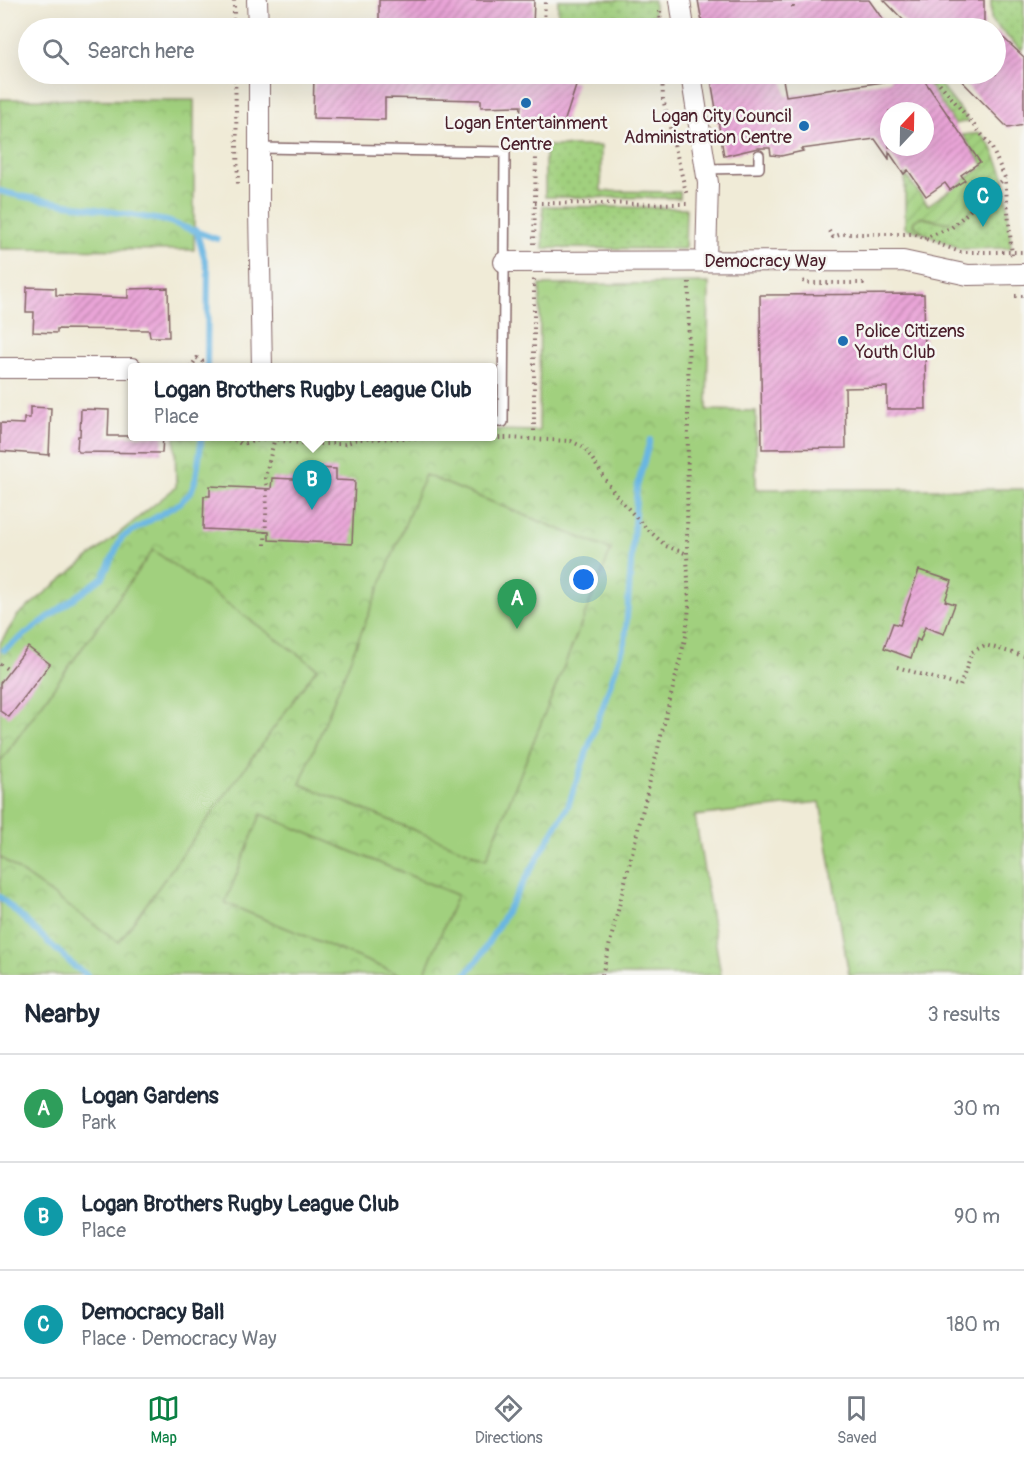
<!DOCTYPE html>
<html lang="en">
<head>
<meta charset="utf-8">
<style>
  body { margin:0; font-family:Pangolin,sans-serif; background:#f2f2f3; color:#1f2937 }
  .compass { position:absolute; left:880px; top:102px; width:54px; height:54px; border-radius:50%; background:#fff; box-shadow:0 6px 24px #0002; rotate:22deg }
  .you { position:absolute; left:584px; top:580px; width:21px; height:21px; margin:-15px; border:4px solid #fff; border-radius:50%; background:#1a73e8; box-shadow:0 0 0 9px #1a73e833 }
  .badge { display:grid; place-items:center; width:39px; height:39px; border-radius:50%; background:#0b8043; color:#fff; font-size:20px; font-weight:700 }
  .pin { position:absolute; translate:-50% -50px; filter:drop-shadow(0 2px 3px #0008) }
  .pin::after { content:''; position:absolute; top:32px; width:21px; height:18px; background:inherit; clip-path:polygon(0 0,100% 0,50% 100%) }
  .popup { position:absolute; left:128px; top:363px; width:369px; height:78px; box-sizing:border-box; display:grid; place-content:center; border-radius:6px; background:#fff; filter:drop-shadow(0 2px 4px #0005); font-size:20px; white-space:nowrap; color:#747a83 }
  .popup b { font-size:22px; color:#1f2937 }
  .popup::after { content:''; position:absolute; left:50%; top:100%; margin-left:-12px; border:12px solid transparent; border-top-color:#fff }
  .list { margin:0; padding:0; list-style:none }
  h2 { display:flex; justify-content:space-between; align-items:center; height:78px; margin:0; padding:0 24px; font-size:26px }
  h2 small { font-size:20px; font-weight:400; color:#747a83 }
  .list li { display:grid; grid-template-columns:39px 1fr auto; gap:18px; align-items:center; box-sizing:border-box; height:108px; padding:0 24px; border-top:2px solid #e0e1e3 }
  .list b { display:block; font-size:22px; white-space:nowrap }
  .list p { margin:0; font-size:20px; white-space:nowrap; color:#747a83 }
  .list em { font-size:20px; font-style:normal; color:#747a83 }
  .icon { flex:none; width:33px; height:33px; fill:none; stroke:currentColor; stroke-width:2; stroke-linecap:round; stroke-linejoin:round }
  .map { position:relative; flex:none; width:1024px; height:975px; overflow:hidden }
  .search { position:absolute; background:#fff; box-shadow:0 6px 24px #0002; left:18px; right:18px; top:18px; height:66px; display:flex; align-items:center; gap:15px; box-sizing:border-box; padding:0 21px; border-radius:33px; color:#747a83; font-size:22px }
  .sheet { height:402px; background:#fff }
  nav { display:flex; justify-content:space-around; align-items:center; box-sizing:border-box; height:84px; border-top:2px solid #e0e1e3; background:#fff; font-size:16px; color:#747a83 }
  nav a { display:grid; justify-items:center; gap:3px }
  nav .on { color:#0b8043 }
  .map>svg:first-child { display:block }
</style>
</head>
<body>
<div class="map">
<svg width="1024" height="975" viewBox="0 0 1024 975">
  <defs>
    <pattern id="grass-dots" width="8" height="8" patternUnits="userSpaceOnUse" patternTransform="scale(1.5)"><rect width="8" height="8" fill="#a1d07e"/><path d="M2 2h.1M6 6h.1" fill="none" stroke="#8cb26d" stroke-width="1.8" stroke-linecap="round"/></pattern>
    <pattern id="park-crowns" width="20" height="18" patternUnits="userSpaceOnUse" patternTransform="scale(1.5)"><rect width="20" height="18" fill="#a1d07e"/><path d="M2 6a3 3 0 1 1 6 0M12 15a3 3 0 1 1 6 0" fill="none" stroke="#8cb26d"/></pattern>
    <pattern id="garden-furrows" width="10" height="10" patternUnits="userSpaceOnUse" patternTransform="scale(1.5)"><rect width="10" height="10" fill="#a1d07e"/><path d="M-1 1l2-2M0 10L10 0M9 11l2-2" fill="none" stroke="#8cb26d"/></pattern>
    <pattern id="building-hatch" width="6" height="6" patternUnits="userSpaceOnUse" patternTransform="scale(1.5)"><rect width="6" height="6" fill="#eaa5d8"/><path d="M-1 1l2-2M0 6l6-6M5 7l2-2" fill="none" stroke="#c086af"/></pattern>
  </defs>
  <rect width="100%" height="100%" fill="#f6f6f2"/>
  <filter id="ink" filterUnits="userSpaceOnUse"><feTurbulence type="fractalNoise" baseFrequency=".0167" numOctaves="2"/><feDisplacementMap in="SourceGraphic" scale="12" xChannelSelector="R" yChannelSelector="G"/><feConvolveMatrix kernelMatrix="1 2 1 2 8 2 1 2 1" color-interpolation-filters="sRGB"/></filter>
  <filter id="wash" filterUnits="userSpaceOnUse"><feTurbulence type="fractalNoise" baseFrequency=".008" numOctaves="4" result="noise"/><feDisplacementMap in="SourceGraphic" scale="24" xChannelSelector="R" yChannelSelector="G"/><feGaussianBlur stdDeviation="1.35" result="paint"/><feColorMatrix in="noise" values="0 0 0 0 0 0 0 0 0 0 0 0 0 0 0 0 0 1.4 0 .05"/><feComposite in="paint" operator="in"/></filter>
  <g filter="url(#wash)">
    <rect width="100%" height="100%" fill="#f0ebd7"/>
    <g fill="url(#grass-dots)" stroke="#767854" stroke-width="1.5">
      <rect x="558" y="0" width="96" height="28"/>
      <path d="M991 0H1024V47L1021 50 991 21Z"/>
      <path d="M545 146H601V191L680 192V198L545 197Z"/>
      <path d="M1005 178 1011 248 961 249 923 233 921 230 913 225 914 221 920 217 936 221 975 207Z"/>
      <path d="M543 206 686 208 685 249 543 248Z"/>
    </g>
    <g fill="url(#park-crowns)" stroke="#767854" stroke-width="1.5">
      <path d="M0 99 194 100V250L0 249Z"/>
      <path d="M709 283 707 410 756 411V489H1024V975H849L820 802 695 816 721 975H0V643L18 615 176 487 175 437 492 436V430L539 431 540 285Z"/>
    </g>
    <g fill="url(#garden-furrows)" stroke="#767854" stroke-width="1.5">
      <path d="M928 74H932L969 121 955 124 925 79Z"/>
      <path d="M980 133 991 146 1005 178 961 220 950 223 920 217 914 221 913 225 921 230 923 233 905 228V174L928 205 984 166 962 135Z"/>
    </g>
    <g fill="#a1d07e" stroke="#767854" stroke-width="1.5">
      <path d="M425 475 611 550 486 859 300 784Z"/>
      <path d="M153 550 317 668 119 942 0 857V762Z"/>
      <path d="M261 814 457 895 424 975H401L225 903Z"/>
    </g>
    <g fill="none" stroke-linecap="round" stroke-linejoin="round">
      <g stroke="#69b6e2" stroke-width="6">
        <path d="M0 191 20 196 167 221 217 239"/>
        <path d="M196 230 208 271 207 368"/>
        <path d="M4 650 103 577 122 537 180 503 191 492 196 478 202 436"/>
        <path d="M0 897 75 967 87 975"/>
        <path d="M465 975 480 957 568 806 625 642 637 487 650 440"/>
      </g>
    </g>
    <g id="blocks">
      <g fill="url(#building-hatch)" fill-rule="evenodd">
        <path d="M379 0H534L533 28H379Z"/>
        <path d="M698 0H869L889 28H800V25L779 28H703Z"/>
        <path d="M884 0H984V28H911Z"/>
        <path d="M996 31 1024 57V125L1008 128 955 74H996Z"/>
        <path d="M314 74H544L577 83 562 129 520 116 521 106 481 107V100L385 98V120L313 118Z"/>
        <path d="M710 74H782L786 96 890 81 892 74H920L980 162 961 175 965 180 950 190 945 183 926 196 908 170 904 174 889 152V159L875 139 801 149 803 151 781 156 771 155 770 148H758L724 156ZM889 111H925V147H889Z"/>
        <path d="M27 287 56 288V295L128 298V289L168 288 169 337H150L149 330 57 329V333L33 332 34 312H26Z"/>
        <path d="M924 294 926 409H887V387L845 388 846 448 762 449 760 295Z"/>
        <path d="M30 407 51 408 49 455 0 451V423L24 424V418H30Z"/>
        <path d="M81 409 109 410 108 436H163L162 453 79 452 77 450 78 436H80Z"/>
        <path d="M317 468 336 469V480L355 481 352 544 269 540V532L203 529 204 496H210V486L271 489 272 478 316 480Z"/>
        <path d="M919 570 952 581 945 601 955 604 944 634 925 627 920 641 917 639 911 658 884 648 893 623 900 625Z"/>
        <path d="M28 647 50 664 9 717 0 711V683Z"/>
      </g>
    </g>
  </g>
  <g filter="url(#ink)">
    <use href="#blocks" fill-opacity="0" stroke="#846667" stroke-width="1.5"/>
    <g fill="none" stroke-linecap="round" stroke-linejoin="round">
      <defs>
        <g id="service">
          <path d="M259 148 505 152 503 422H492"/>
          <path d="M705 169 759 168V155"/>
        </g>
        <g id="minor">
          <path d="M257 0 258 28"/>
          <path d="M680 0 684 28"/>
          <path d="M259 74V212L262 368"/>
          <path d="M691 74 708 183 706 261"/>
          <path d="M504 262 903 261 968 275 1024 274"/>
          <path d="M0 368H132"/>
        </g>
      </defs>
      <use href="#service" stroke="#846667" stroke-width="12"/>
      <use href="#minor" stroke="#846667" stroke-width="22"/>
      <g stroke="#846667" stroke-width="4" stroke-dasharray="1.5 4.5" stroke-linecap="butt">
        <path d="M234 0V28"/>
        <path d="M793 0V8"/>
        <path d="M660 11 661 28"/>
        <path d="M544 28 545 0"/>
        <path d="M235 74 238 184"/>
        <path d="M662 74 663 99 687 196"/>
        <path d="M932 74 991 146 1005 178 1012 256"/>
        <path d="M535 203 688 204"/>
        <path d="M829 231 833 237 842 234H913L960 252H1024"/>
        <path d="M924 238 951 228 1005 178"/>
        <path d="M534 244 536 157"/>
        <path d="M803 281 806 283H863L865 281"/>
        <path d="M1015 296H1024"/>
        <path d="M190 368 197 358 202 361 206 368"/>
        <path d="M534 431V279"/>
        <path d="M229 436 241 444 273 437"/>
        <path d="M273 436 282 441 307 444H344L359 439 406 438H508L571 441 585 448 615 494 642 524 666 546 687 554"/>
        <path d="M265 545 267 488 265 478 275 437"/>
        <path d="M0 664 7 669"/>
        <path d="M897 667 960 686 972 652 985 645 1024 656"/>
        <path d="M602 975 686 635 689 607 687 554 689 278"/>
      </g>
      <use href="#service" stroke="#fff" stroke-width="9"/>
      <use href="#minor" stroke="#fff" stroke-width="20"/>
    </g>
  </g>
  <g fill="#1f6fb2" stroke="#f6f6f2" stroke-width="2">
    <circle cx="526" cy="103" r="6"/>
    <circle cx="804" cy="126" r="6"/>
    <circle cx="843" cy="341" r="6"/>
  </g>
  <g text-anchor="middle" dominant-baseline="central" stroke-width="5" stroke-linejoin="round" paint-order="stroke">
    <g font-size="18" fill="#4a1f2b" stroke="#f6f6f2" text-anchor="end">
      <text x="792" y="116">Logan City Council<tspan x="792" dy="21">Administration Centre</tspan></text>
      <text x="526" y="123" text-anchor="middle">Logan Entertainment<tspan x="526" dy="21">Centre</tspan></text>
      <text x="855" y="331" text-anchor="start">Police Citizens<tspan x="855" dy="21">Youth Club</tspan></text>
    </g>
    <g font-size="18" fill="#4a1f2b" stroke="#f6f6f2">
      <text x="765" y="261">Democracy Way</text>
    </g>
  </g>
</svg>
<svg class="compass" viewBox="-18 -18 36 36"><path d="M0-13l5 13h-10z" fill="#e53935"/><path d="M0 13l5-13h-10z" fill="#747a83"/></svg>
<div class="you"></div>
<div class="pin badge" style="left:517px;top:629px;background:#2e9e5b">A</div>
<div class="pin badge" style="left:312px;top:510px;background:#0f9aa8">B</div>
<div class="popup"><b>Logan Brothers Rugby League Club</b>Place</div>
<div class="pin badge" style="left:983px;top:227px;background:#0f9aa8">C</div>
<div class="search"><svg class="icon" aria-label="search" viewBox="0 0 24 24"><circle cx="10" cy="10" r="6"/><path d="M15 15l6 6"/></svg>Search here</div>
</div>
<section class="sheet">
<h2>Nearby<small>3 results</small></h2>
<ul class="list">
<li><span class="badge" style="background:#2e9e5b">A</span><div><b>Logan Gardens</b><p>Park</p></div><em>30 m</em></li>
<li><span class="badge" style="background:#0f9aa8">B</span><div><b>Logan Brothers Rugby League Club</b><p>Place</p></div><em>90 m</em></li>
<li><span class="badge" style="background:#0f9aa8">C</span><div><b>Democracy Ball</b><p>Place · Democracy Way</p></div><em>180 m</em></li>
</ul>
</section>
<nav>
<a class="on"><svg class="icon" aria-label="map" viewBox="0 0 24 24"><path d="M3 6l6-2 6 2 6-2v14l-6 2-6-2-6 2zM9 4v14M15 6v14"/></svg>Map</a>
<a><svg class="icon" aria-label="directions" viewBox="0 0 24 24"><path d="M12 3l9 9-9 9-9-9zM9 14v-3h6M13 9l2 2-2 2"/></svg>Directions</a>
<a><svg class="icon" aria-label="saved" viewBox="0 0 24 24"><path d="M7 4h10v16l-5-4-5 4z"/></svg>Saved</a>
</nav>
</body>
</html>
